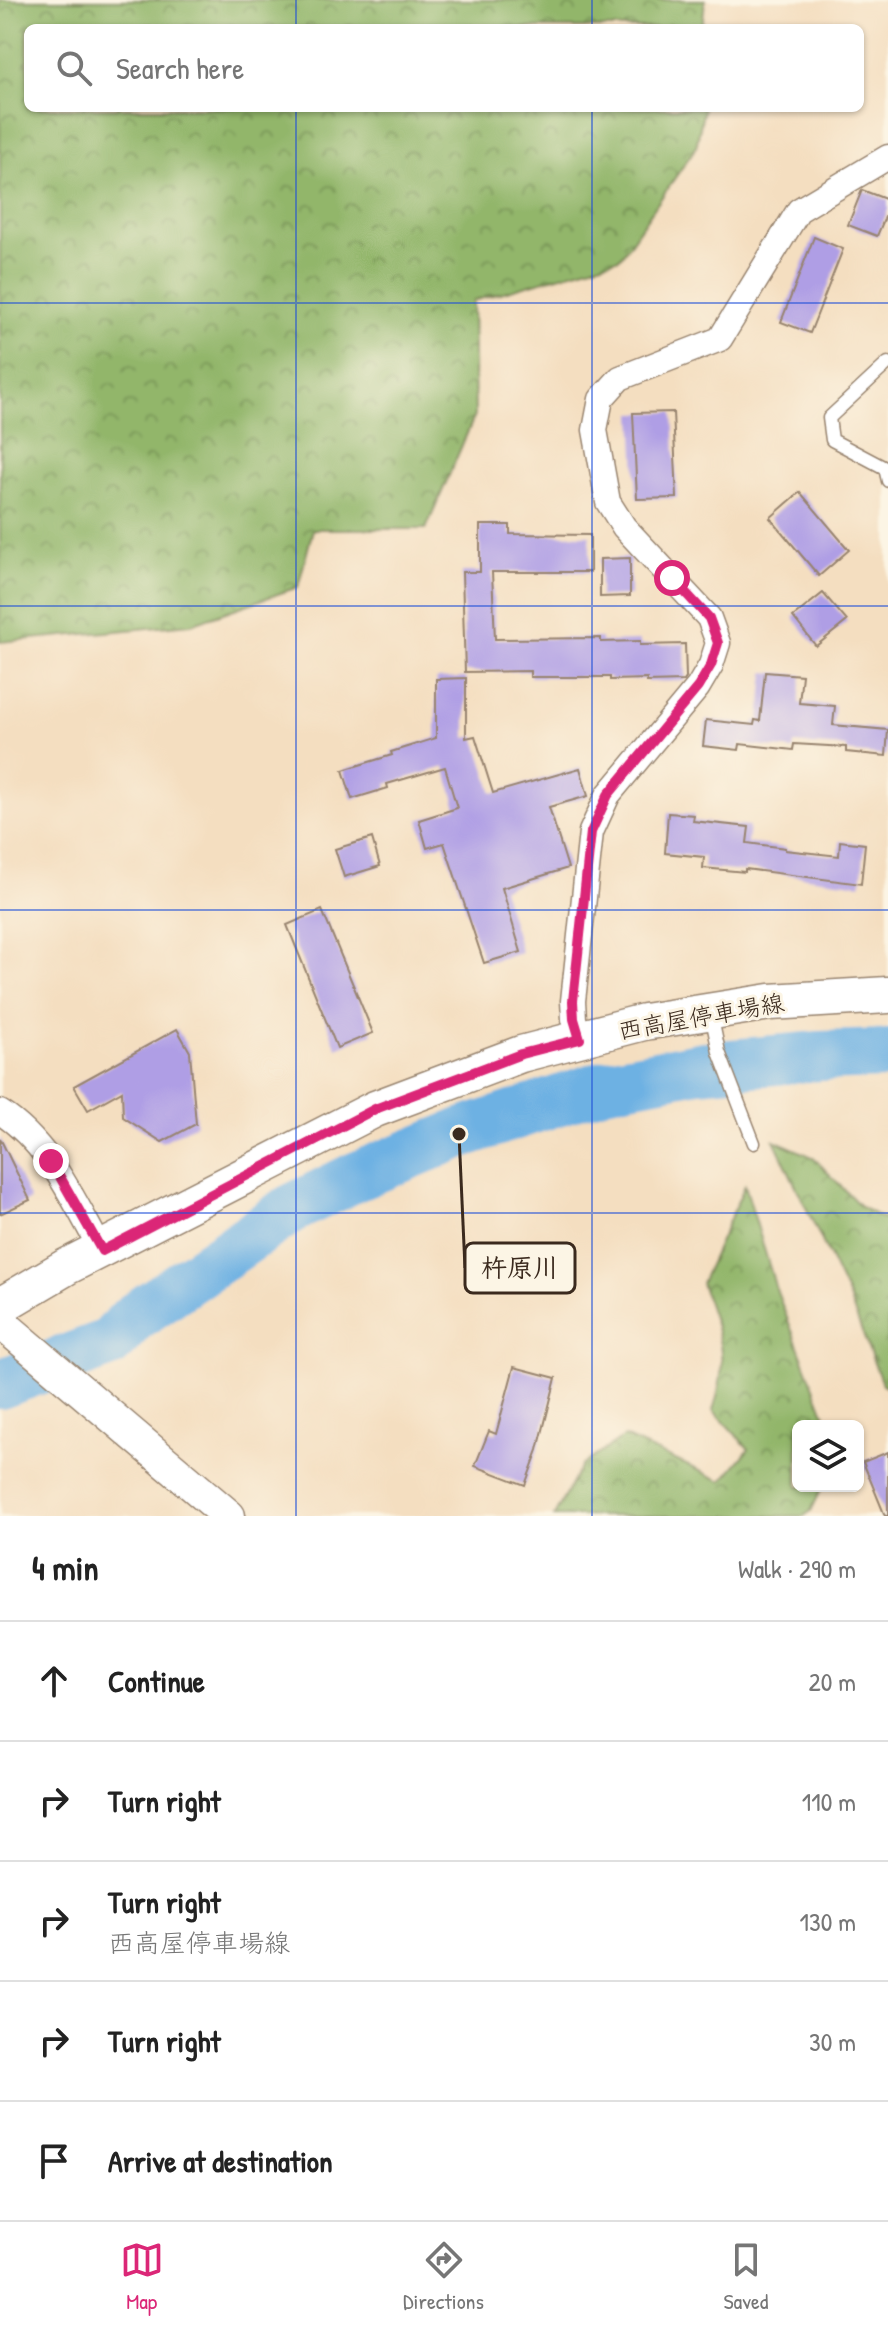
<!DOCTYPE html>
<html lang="en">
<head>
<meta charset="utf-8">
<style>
  body { margin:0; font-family:"Patrick Hand","Klee One",sans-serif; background:#f2f2f2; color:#222 }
  .controls { position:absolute; right:24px; bottom:24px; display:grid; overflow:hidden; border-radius:12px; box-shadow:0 2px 6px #0004 }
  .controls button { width:72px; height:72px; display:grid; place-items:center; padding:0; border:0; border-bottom:2px solid #e0e0e0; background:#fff; color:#222; font:40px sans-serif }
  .stop { position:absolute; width:24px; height:24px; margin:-18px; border:6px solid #db2777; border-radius:50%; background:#fff }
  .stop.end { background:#db2777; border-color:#fff; box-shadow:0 2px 8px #0008 }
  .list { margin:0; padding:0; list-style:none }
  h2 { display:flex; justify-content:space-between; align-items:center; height:104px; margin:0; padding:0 32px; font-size:34px }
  h2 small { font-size:26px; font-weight:400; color:#767676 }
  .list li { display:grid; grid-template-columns:52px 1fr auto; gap:24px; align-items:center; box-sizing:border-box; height:120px; padding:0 32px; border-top:2px solid #e0e0e0 }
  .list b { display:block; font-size:30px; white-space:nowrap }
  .list p { margin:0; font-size:26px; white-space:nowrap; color:#767676 }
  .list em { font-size:26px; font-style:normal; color:#767676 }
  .icon { flex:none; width:44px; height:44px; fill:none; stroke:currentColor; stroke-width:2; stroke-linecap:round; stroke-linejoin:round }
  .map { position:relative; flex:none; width:888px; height:1516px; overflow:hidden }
  .search { position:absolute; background:#fff; box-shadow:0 2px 6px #0004; left:24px; right:24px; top:24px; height:88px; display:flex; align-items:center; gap:20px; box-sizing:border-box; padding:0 28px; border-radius:12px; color:#767676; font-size:30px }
  .sheet { height:704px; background:#fff }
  nav { display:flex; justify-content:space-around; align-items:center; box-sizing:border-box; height:112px; border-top:2px solid #e0e0e0; background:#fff; font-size:22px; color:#767676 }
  nav a { display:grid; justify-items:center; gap:4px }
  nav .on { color:#db2777 }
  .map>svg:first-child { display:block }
</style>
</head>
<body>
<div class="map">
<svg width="888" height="1516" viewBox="0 0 888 1516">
  <defs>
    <pattern id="forest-crowns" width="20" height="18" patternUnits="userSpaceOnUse" patternTransform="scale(2)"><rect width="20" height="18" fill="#92b66a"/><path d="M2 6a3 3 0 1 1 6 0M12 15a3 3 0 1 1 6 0" fill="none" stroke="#789457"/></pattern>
  </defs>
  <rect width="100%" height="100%" fill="#fcf5e5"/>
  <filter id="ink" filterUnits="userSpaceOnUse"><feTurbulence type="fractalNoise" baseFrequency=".0125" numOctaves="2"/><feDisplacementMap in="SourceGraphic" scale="16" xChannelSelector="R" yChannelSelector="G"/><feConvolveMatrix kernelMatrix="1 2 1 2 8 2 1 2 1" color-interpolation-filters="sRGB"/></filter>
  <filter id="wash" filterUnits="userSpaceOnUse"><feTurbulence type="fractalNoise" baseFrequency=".006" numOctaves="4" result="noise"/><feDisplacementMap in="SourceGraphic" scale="32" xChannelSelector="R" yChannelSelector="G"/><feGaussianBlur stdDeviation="1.8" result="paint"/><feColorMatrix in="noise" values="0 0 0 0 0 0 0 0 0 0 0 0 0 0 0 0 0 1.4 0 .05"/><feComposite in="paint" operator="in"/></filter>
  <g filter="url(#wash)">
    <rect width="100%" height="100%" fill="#f4dec0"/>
    <g fill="url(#forest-crowns)" stroke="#667044" stroke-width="2">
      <path d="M0 0H705L702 28H28V108H704L696 147 620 258 473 301 475 415 426 529H313L298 587 191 624 0 642Z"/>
      <path d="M774 1140 813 1157 861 1207 888 1221V1387L882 1384 849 1298Z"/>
      <path d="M745 1185 777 1292 829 1426H798V1486H823L811 1511 804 1516H554L581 1466 624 1437 722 1481 749 1449 713 1410C731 1358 718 1333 701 1283Z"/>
    </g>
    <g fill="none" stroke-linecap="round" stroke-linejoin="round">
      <path stroke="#6db1e3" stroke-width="50" d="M0 1384 110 1343 133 1318 291 1209 355 1177 459 1134 604 1085 698 1067 819 1056 888 1054"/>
    </g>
    <g id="blocks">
      <g fill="#af9ee5">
        <path d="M862 190 888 200V210L877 236 848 225Z"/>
        <path d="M814 237 843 249 810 333 781 322Z"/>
        <path d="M673 412 677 498 637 499 633 413Z"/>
        <path d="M800 492 849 550 819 576 770 518Z"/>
        <path d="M480 525H510V534L590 535V572H492L495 639 601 638V642L640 641V645L685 644 686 678 684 681 647 682V679L610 680V677H530V671L465 672 462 572H480Z"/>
        <path d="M630 558V596L600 597V559Z"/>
        <path d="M823 593 847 621 816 646 793 617Z"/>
        <path d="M765 672 802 675 799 703 835 706 833 725 888 730 886 756 846 752V747L794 744 793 750 740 744 739 750 703 746 706 720 754 725 755 720 760 721Z"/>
        <path d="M466 678V738L475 736 493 793 580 768 588 796 549 807 568 868 502 888 521 952 484 963 444 843 427 848 419 820 457 808 445 767 387 784 388 788 352 799 343 770 392 755 391 752 436 738V679Z"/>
        <path d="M668 813 694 815 693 821 749 827 747 843 785 848V850L839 856 840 841 865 844 861 884 745 869V872L703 868 704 857 665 853Z"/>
        <path d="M372 838 380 866 344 877 335 849Z"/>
        <path d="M322 910 373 1033 337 1048 287 925Z"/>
        <path d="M177 1029 190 1052 196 1124 162 1142 123 1117 122 1091 88 1110 74 1086Z"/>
        <path d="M0 1138 30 1200 0 1214Z"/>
        <path d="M514 1367 556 1378 538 1450 525 1485 475 1466 489 1431 496 1434Z"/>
        <path d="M888 1452V1516H885L863 1462Z"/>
      </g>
    </g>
  </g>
  <g filter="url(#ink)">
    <use href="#blocks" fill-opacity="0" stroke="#98846f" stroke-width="2"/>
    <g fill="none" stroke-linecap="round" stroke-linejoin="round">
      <defs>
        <g id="service">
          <path d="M888 363 829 418 832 440 885 468 888 481"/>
          <path d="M711 1014 719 1052 754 1143"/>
        </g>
        <g id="minor">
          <path d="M580 1039 574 1019 573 1001 591 832 608 795 698 687 711 665 718 643 709 618 624 527 608 502 595 430 601 399 620 378 720 339 799 210 888 157"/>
          <path d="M0 1112C50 1144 73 1200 102 1251"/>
        </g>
        <path id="tertiary" d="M0 1322 229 1516"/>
        <path id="secondary" d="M0 1306 66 1267 375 1109 521 1054 644 1022 770 1002 888 995"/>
      </defs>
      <use href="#service" stroke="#98846f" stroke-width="15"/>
      <use href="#minor" stroke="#98846f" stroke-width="27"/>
      <use href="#tertiary" stroke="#98846f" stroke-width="35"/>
      <use href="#secondary" stroke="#98846f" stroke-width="39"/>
      <use href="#service" stroke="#fff" stroke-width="12"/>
      <use href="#minor" stroke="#fff" stroke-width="24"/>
      <use href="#tertiary" stroke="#fff" stroke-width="32"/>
      <use href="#secondary" stroke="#fff" stroke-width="36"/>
    </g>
  </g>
  <g fill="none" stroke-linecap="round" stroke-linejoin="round" filter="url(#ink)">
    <path stroke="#db2777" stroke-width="10" d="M51 1161 102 1251 375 1109 521 1054 580 1039 574 1019 573 1001 591 832 608 795 698 687 711 665 718 643 709 618 672 578"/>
  </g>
  <path fill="none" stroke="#1d4ed8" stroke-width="2" stroke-opacity="0.55" d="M296 0V28M592 0V28M296 108V1516M592 108V1516M0 303H888M0 606H888M0 910H888M0 1213H888"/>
  <g text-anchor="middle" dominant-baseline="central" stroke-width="6" stroke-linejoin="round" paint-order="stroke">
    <g font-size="24" fill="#3b2a1e" stroke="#fcf5e5">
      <text transform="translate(701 1016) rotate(-10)">西高屋停車場線</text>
    </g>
  </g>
  <path fill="none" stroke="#3b2a1e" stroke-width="3" d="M459 1134L465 1268"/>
  <circle fill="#3b2a1e" stroke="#fcf5e5" stroke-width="3" cx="459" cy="1134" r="8"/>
  <rect fill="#fcf5e5" stroke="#3b2a1e" stroke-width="3" x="465" y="1243" width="110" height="50" rx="8"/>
  <g font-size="26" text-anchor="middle" font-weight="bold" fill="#3b2a1e">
    <text x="520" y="1277">杵原川</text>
  </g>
</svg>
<div class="controls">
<button><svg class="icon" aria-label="layers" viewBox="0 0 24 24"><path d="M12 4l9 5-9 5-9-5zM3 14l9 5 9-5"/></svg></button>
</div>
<div class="stop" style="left:672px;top:578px"></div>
<div class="stop end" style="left:51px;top:1161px"></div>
<div class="search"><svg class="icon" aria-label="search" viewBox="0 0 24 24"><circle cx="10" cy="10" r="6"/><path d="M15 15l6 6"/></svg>Search here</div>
</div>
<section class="sheet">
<h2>4 min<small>Walk · 290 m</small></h2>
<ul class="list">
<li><svg class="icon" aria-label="ahead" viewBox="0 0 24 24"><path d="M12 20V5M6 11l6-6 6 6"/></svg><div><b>Continue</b></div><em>20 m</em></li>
<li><svg class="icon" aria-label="right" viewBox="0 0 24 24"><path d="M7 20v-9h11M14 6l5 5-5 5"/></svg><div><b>Turn right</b></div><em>110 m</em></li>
<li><svg class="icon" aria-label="right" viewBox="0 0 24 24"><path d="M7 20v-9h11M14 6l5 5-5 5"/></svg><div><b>Turn right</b><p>西高屋停車場線</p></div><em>130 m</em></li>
<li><svg class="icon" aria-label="right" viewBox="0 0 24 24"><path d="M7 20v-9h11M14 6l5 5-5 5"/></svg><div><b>Turn right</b></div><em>30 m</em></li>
<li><svg class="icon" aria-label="arrive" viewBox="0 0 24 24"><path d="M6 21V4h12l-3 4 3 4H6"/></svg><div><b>Arrive at destination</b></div></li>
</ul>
</section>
<nav>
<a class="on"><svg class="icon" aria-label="map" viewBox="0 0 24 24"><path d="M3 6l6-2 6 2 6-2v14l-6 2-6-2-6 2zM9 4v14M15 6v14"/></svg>Map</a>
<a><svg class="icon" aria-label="directions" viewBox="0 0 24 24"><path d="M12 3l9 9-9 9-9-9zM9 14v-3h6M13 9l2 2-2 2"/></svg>Directions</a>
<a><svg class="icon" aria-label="saved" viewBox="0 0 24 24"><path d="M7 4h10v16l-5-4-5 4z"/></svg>Saved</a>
</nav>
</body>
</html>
